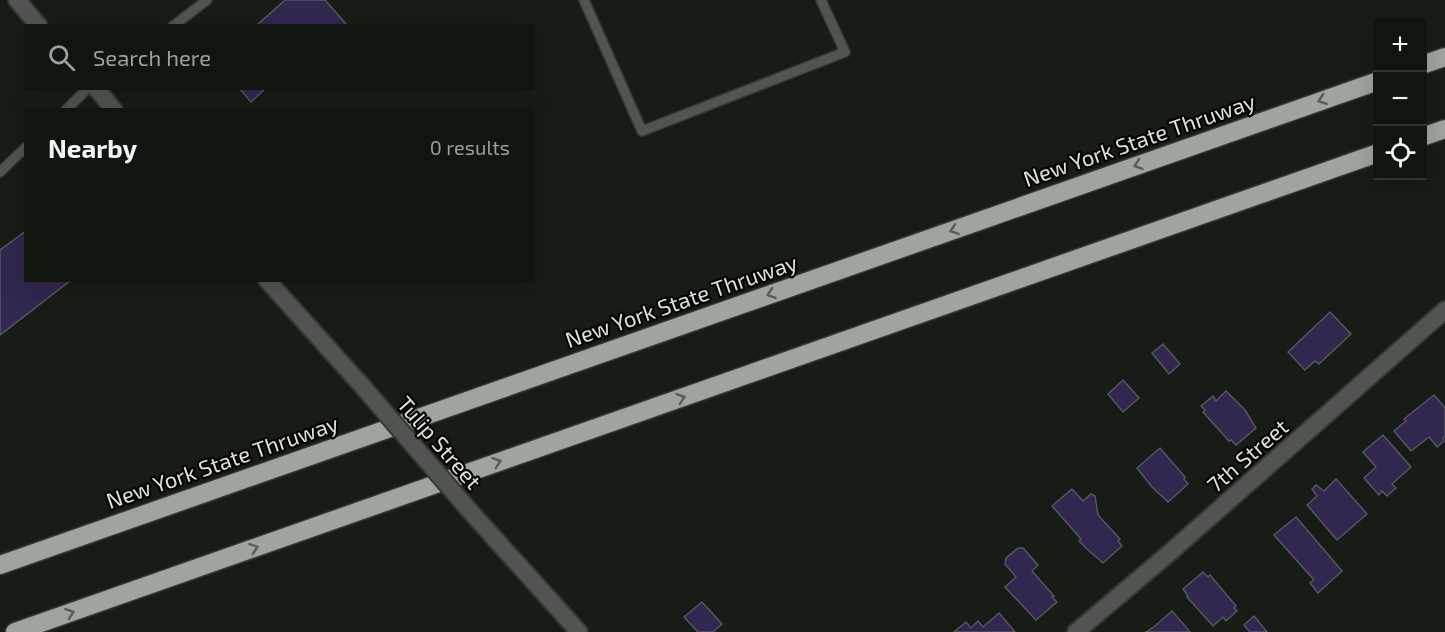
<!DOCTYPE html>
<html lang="en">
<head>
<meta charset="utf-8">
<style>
  body { margin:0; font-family:"Exo 2",sans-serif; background:#1e221e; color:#f1f3f6 }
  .controls { position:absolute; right:18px; top:18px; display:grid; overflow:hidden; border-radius:0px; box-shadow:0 6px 24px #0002 }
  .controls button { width:54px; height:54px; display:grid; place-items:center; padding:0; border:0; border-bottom:2px solid #303430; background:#111510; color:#f1f3f6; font:30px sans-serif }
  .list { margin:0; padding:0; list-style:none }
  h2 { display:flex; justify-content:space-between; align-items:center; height:78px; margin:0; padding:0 24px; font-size:26px }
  h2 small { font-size:20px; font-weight:400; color:#9c9f9f }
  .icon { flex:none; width:33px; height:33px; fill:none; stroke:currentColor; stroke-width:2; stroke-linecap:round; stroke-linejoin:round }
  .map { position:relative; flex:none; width:1445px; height:632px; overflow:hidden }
  .search { position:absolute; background:#111510; box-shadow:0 6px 24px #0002; left:24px; top:24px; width:510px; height:66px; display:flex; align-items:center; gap:15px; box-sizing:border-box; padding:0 21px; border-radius:0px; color:#9c9f9f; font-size:22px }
  .panel { position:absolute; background:#111510; box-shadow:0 6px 24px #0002; left:24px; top:108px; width:510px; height:174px; border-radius:0px }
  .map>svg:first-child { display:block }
</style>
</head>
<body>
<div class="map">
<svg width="1445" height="632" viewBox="0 0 1445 632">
  <rect width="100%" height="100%" fill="#171c16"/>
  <g fill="#31274f" stroke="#57555e" stroke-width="1.5">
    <path d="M285 0H325L347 25 256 26Z"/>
    <path d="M239 88H266L251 102Z"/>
    <path d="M26 231V280L70 281 0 335V250Z"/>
    <path d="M1330 312 1351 334 1319 364 1315 361 1305 370 1288 352Z"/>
    <path d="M1163 344 1180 364 1169 374 1152 353Z"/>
    <path d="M1123 380 1139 398 1123 412 1108 394Z"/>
    <path d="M1226 391 1245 410 1256 428 1236 445 1231 440 1229 441 1203 412 1205 410 1201 406 1213 396 1216 401Z"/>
    <path d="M1434 395 1445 408V436L1443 438 1444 441 1437 447 1429 437 1411 451 1394 431 1406 421 1404 419Z"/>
    <path d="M1383 435 1411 467 1392 484 1396 488 1387 496 1382 491 1379 495 1364 478 1376 467 1363 452Z"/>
    <path d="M1160 448 1185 477 1184 479 1188 484 1168 502 1152 487 1137 468Z"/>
    <path d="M1336 479 1367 514 1337 540 1307 505 1317 496 1312 489 1316 485 1324 491Z"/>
    <path d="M1072 489 1083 501 1091 494 1095 496 1098 515 1120 539 1118 541 1122 546 1103 563 1087 549 1079 541 1081 539 1052 506Z"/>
    <path d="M1296 517 1342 571 1318 593 1310 583 1314 580 1274 535Z"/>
    <path d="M1018 548H1023L1038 565 1032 571 1054 596 1052 597 1057 602 1036 620 1005 587 1016 577 1005 564 1006 558Z"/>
    <path d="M1203 572 1208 577 1210 575 1236 606 1234 608 1237 611 1226 621 1223 617 1213 626 1187 597 1188 596 1183 589Z"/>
    <path d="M702 602 722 624 713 632H698L684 617Z"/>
    <path d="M1172 611 1190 632H1146L1155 626Z"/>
    <path d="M999 613 1015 632H954L966 622 971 628 978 621 983 627Z"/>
    <path d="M1254 616 1267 632H1250L1244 625Z"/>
  </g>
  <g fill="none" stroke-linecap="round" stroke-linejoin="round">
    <defs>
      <g id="service">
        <path d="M584 0 642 131 845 52 821 0"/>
        <path d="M173 26 207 0"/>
        <path d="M66 110 88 88"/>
        <path d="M0 172 26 147"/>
      </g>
      <path id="minor" d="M1076 632 1167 555 1445 310"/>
      <g id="tertiary">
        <path d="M17 0 39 26"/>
        <path d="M96 88 114 110"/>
        <path d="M267 280 364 388"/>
        <path d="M469 510 579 632"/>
      </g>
      <g id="motorway">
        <path d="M1422 65 1445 57"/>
        <path d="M1422 137 1445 129"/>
        <path d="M0 565 1378 81"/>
        <path d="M15 632 1378 153"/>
      </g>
    </defs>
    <use href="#service" stroke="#333832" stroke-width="12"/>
    <use href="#minor" stroke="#333832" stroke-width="20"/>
    <use href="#tertiary" stroke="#333832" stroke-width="20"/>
    <use href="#motorway" stroke="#333832" stroke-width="21"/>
    <use href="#service" stroke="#515451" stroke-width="9"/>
    <use href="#minor" stroke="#515451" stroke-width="16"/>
    <use href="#tertiary" stroke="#515451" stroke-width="16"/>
    <use href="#motorway" stroke="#9ea59d" stroke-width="18"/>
    <defs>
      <path id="tertiary-bridge" d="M364 388 469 510"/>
    </defs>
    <use href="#tertiary-bridge" stroke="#333832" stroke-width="20" stroke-linecap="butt"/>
    <use href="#tertiary-bridge" stroke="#515451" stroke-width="16"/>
  </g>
  <defs><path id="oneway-chevron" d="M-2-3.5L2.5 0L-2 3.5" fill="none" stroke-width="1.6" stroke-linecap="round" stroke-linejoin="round" transform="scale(1.5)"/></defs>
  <g stroke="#595d58">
    <use href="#oneway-chevron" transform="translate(1322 100) rotate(161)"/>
    <use href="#oneway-chevron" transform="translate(1138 165) rotate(161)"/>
    <use href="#oneway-chevron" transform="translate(954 230) rotate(161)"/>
    <use href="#oneway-chevron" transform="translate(771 294) rotate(161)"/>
    <use href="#oneway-chevron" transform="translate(681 398) rotate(-19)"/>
    <use href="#oneway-chevron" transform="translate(497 462) rotate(-19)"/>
    <use href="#oneway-chevron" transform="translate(254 548) rotate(-19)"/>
    <use href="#oneway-chevron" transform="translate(70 613) rotate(-19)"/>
  </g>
  <g text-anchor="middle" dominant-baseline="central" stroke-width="4.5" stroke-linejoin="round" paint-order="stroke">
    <g font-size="22" fill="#dee1dd" stroke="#050604">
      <text transform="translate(1139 139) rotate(-19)">New York State Thruway</text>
      <text transform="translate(681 300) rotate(-19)">New York State Thruway</text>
      <text transform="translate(440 442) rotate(49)">Tulip Street</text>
      <text transform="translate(1247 455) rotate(-41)">7th Street</text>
      <text transform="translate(222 461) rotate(-19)">New York State Thruway</text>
    </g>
  </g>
</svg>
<div class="controls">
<button>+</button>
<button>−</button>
<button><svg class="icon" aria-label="locate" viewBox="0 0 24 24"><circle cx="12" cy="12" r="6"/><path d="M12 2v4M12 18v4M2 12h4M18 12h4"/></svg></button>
</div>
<div class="search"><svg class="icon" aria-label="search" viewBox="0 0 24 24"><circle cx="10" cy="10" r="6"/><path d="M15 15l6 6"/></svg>Search here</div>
<section class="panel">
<h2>Nearby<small>0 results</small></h2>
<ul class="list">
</ul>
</section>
</div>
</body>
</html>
